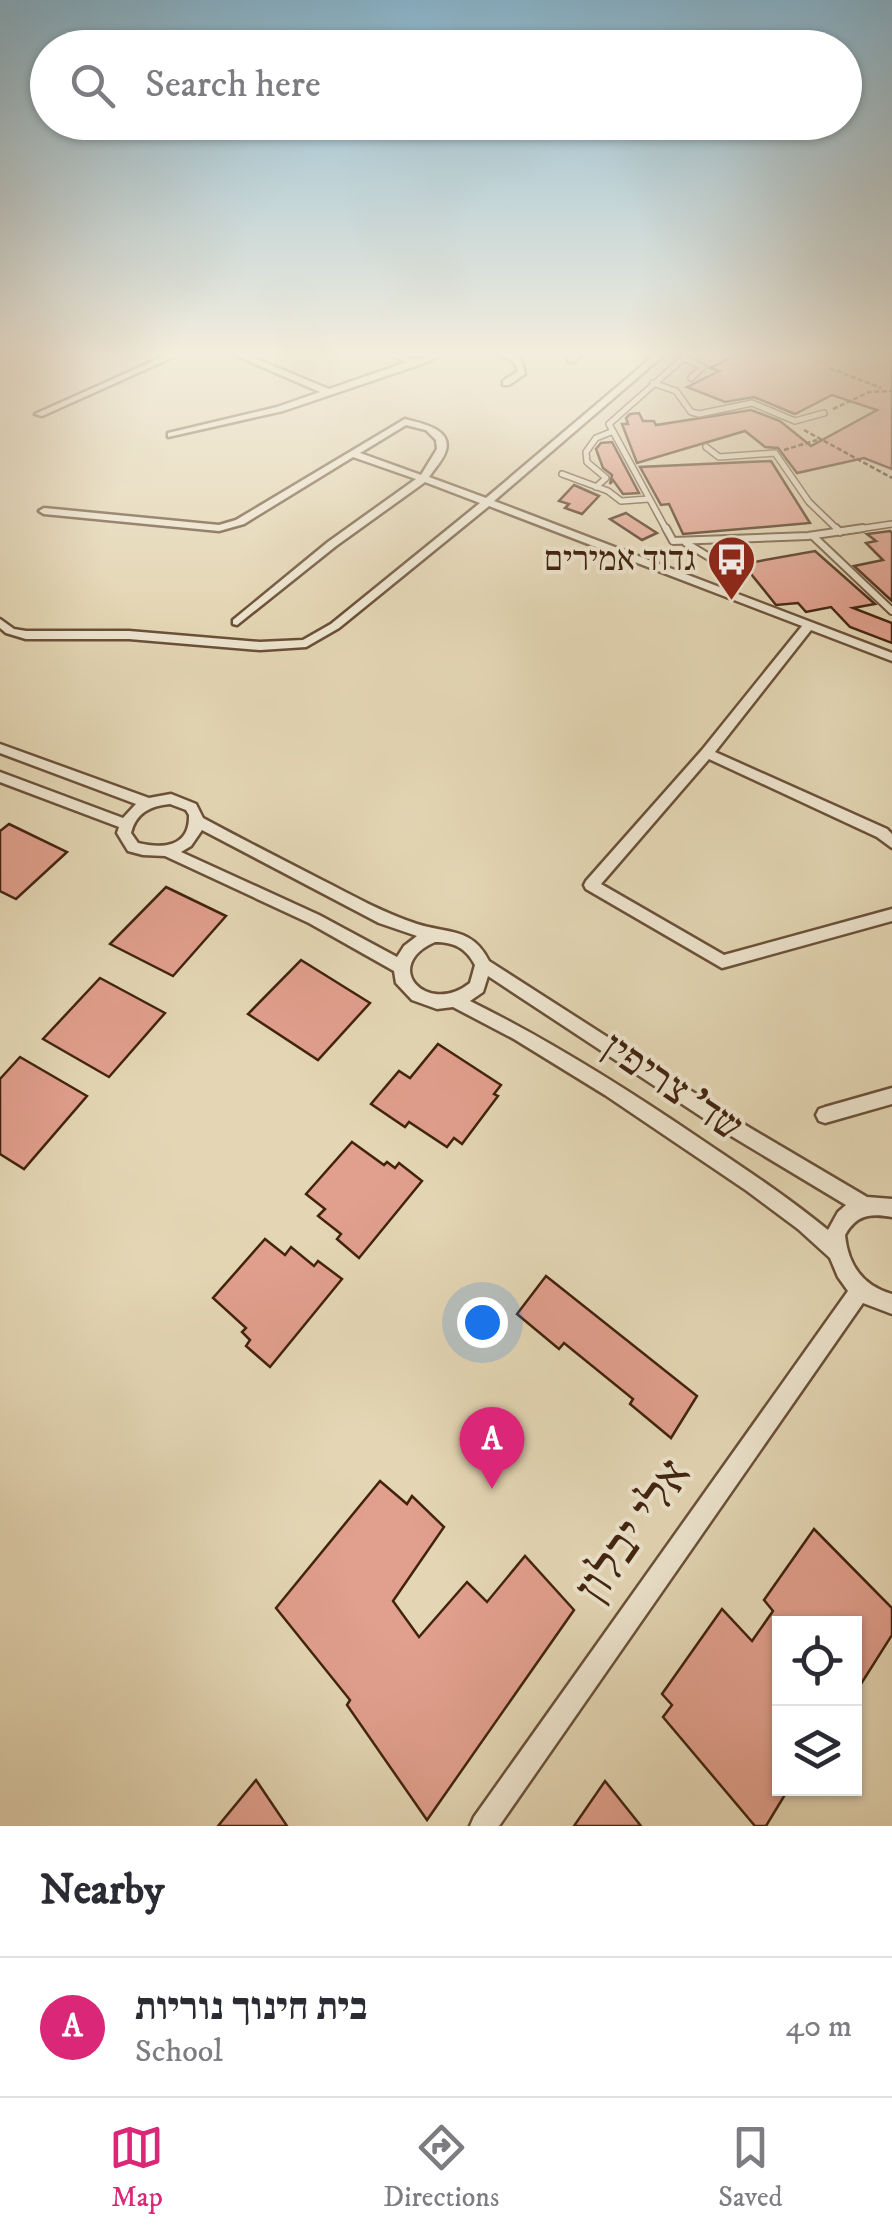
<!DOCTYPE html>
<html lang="en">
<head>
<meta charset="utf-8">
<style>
  body { margin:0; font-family:"IM FELL DW Pica","Frank Ruhl Libre",serif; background:#f7f7f7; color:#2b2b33 }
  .controls { position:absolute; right:30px; bottom:30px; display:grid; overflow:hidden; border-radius:0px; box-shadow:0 2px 8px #0004 }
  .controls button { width:90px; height:90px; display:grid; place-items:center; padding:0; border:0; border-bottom:2px solid #e1e1e2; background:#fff; color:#2b2b33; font:50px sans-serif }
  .you { position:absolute; left:482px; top:1322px; width:35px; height:35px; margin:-25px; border:8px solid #fff; border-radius:50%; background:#1a73e8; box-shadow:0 0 0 15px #1a73e833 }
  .badge { display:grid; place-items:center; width:65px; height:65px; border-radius:50%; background:#db2777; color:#fff; font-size:32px; font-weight:700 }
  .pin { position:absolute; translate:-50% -82px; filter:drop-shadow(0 2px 5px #0008) }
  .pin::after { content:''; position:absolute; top:52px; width:35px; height:30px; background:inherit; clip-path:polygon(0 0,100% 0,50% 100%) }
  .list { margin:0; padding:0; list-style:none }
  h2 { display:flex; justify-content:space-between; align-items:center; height:130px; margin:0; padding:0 40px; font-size:42px }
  h2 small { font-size:32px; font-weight:400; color:#7c7c81 }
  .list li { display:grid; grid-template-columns:65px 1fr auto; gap:30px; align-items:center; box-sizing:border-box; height:140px; padding:0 40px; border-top:2px solid #e1e1e2 }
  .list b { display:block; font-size:38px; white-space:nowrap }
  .list p { margin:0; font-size:32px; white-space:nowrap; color:#7c7c81 }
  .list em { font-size:32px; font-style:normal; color:#7c7c81 }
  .icon { flex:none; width:55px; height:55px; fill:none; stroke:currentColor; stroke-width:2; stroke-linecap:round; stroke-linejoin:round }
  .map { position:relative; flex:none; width:892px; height:1826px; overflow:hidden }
  .search { position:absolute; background:#fff; box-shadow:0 2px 8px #0004; left:30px; right:30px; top:30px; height:110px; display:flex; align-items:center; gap:25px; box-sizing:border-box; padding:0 35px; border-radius:55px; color:#7c7c81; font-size:38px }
  .sheet { height:270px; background:#fff }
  nav { display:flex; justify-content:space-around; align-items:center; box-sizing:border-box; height:140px; border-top:2px solid #e1e1e2; background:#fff; font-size:28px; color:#7c7c81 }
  nav a { display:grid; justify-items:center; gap:5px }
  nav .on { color:#db2777 }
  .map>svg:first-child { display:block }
</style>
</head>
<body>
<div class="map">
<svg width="892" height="1826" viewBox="0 0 892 1826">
  <rect width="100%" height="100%" fill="#e4d6b4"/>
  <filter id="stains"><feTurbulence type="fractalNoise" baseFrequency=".002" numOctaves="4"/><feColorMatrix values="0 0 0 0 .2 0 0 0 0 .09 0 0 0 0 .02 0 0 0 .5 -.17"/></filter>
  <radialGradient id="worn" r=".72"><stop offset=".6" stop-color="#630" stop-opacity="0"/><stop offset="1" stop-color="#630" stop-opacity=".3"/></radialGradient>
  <g fill="#e19f8d" stroke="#41230e" stroke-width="2.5">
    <path d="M738 354H892V469L864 458 797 473 778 448 765 447 745 431 637 463 622 424H628L626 418 630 414 639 413 643 421H654L656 425 751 410 780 421 811 446 877 410 832 395 795 414 754 397 725 402 687 387 719 371 710 368Z"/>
    <path d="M612 442 639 493 623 494 613 480 610 484 612 475 603 468 596 449 601 443Z"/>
    <path d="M771 461 810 523 683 534 669 504 661 505 640 467Z"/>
    <path d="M574 485 599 496 582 514 565 508 569 504 559 501Z"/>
    <path d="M626 513 632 517 657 533 642 540 610 519Z"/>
    <path d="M890 531 892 533V601L854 566 883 560 866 543 876 541 867 534Z"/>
    <path d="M815 551 875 604 853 608 892 623V643L850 627 831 607 806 612 798 603 776 605 743 564Z"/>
    <path d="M9 824 67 852 16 899 0 891V831Z"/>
    <path d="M166 887 226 916 173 976 110 944Z"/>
    <path d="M301 960 370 1003 318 1060 248 1014Z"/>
    <path d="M100 978 165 1013 109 1077 43 1039Z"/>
    <path d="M438 1044 501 1085 494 1094 498 1096 462 1144 454 1138 447 1147 409 1122 405 1127 371 1104 399 1071 410 1078Z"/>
    <path d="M20 1057 87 1096 24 1169 0 1154V1079Z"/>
    <path d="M352 1142 384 1165 387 1162 395 1168 399 1163 422 1181 359 1258 337 1239 341 1234 318 1216 325 1209 306 1194Z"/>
    <path d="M265 1239 285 1255 291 1247 314 1266 318 1261 342 1279 270 1367 246 1346 250 1340 242 1332 246 1328 213 1298Z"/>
    <path d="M546 1276 697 1396 671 1438 630 1404 633 1399 564 1343 559 1349 517 1314Z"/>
    <path d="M380 1481 407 1504 412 1496 444 1527 393 1601 419 1637 467 1582 487 1602 525 1556 574 1610 427 1820 347 1705 350 1700 276 1608Z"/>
    <path d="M814 1529 892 1608V1635L854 1695V1624H780V1788H789L766 1826H755L663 1717 672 1705 662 1694 722 1609 752 1641 773 1611 764 1600Z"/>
    <path d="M256 1780 287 1826H218Z"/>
    <path d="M605 1781 641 1826H574Z"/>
  </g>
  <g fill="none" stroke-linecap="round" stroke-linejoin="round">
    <defs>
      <g id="service-far1">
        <path d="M683 358 703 367 691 378"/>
        <path d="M653 383 676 391 691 412 699 414 752 403 795 421 824 413"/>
        <path d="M706 447 719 457 775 453 809 502 839 531"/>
        <path d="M562 474 608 491 621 501 649 499"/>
        <path d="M596 487 606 478 587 462 586 452 596 438 611 432"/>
        <path d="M667 531 609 424 688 354"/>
        <path d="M845 531 892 524"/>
      </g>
      <g id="service">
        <path d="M666 528 673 541 808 536 863 528"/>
        <path d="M836 528 840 532"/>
        <path d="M813 536 892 611"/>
        <path d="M686 543 742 577"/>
      </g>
      <g id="minor">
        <path d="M169 354H180L42 416 35 414Z"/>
        <path d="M232 354H244L329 389 407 362 388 354C397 354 403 357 412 359 421 360 433 354 443 354L419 365 283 411 168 437V433L277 407 320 392Z"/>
        <path d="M499 354H510L521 359 525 374 509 385H503V381L518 371 514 362Z"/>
        <path d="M573 354H583L574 362H568V358Z"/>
        <path d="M656 354H665L494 501 892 653V661L811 630 715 752 887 829 892 834V848L877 837 709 759 601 884 724 955 892 909V921L722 968 586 889 584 885 586 881 702 750 802 626 489 506 339 628 306 647 260 650 129 639H26L6 633 0 628V619L14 629 26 631H129L260 642 303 640 331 624 480 503 425 482 336 546 237 625 233 624V620L328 542 416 479 353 457 244 524 219 531 44 514 39 511 44 508 219 525 236 520 405 419C419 423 452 428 446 450 444 459 434 469 429 477L486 498ZM406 425 426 430 436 440 437 449 421 475 360 453Z"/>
        <path d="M0 744 149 798 171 794 196 804 203 818C242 839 281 859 320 879 352 895 383 913 417 924 448 934 472 927 489 961L735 1119 867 1197 892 1199V1217C870 1213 856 1215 845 1235 848 1265 863 1286 892 1294V1314L863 1303 499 1826H470L474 1817 848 1291 838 1277 830 1258 798 1229 747 1191 605 1095 514 1039 453 1007 437 1009 412 1000 396 983 394 971 309 923 165 856 143 855 128 851 117 833 119 827 0 782V772L123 818 136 804 0 753ZM170 804 186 810 189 815C190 847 163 849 138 843L131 833C136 813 150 806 170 804ZM202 830 379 923 417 936 404 946 397 957 319 915 181 852 191 846ZM435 942C454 942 466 948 475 965L470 983C427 1017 380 966 435 942ZM488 976 723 1131 846 1205 838 1212 828 1230C788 1197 745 1169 702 1140 627 1089 551 1041 470 1001L483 992Z"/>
        <path d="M892 1088V1104L825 1123 819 1121 816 1115 819 1109 825 1107Z"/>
      </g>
    </defs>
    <use href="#service-far1" stroke="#6a5038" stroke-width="8"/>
    <use href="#service" stroke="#6a5038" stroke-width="10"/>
    <use href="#minor" stroke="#6a5038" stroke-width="5"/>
    <g stroke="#41230e" stroke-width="2.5" stroke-dasharray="5 2.5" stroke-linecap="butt">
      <path d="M830 368 881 388"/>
      <path d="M833 409 869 392 892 391"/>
      <path d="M804 430 892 478"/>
      <path d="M784 450 817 440"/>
    </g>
    <use href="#service-far1" stroke="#ede4ce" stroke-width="5"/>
    <use href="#service" stroke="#ede4ce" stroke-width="6"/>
    <use href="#minor" fill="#ede4ce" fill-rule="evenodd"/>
  </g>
  <linearGradient id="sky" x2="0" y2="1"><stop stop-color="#87b6cf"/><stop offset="0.58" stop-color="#f3eddd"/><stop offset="1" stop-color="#f3eddd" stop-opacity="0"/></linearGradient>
  <rect width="892" height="610" fill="url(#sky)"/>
  <defs>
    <symbol id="bus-pin" viewBox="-11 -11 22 30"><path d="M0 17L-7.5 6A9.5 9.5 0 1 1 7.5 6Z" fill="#8f2418" stroke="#ede4ce"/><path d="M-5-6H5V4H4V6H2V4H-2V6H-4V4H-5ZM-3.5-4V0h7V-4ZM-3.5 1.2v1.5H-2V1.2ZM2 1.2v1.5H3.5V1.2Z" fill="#fff"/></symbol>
  </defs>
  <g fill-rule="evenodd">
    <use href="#bus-pin" x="704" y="532" width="55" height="75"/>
  </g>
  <g text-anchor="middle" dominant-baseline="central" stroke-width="8" stroke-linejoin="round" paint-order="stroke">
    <g font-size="35" fill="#41230e" stroke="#ede4ce" text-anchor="end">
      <text x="696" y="560">גדוד אמירים</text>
    </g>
    <g font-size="42" fill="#41230e" stroke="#ede4ce">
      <text transform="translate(672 1088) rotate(34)">שד' צריפין</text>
    </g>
    <g font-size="50" fill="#41230e" stroke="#ede4ce">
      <text transform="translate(634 1531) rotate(-55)">אלי יבלון</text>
    </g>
  </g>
  <rect width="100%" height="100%" filter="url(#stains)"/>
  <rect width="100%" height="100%" fill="url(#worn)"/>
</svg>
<div class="controls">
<button><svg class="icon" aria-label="locate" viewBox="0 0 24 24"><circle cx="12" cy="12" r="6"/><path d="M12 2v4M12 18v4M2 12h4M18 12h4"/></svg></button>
<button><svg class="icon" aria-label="layers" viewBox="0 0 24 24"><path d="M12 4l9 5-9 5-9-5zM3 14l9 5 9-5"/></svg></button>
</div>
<div class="you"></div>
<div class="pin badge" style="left:492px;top:1489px">A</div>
<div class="search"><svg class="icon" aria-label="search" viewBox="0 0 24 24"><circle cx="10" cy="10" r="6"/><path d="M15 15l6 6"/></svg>Search here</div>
</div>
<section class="sheet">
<h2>Nearby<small></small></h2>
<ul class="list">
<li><span class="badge">A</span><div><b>בית חינוך נוריות</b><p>School</p></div><em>40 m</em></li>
</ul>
</section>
<nav>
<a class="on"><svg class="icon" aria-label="map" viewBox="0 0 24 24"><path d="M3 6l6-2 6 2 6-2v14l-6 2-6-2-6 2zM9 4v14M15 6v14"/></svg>Map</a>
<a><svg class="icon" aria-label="directions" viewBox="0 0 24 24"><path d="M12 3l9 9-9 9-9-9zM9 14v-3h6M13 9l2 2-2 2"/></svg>Directions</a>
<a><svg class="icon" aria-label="saved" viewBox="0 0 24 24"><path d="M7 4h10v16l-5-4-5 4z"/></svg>Saved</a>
</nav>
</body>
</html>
